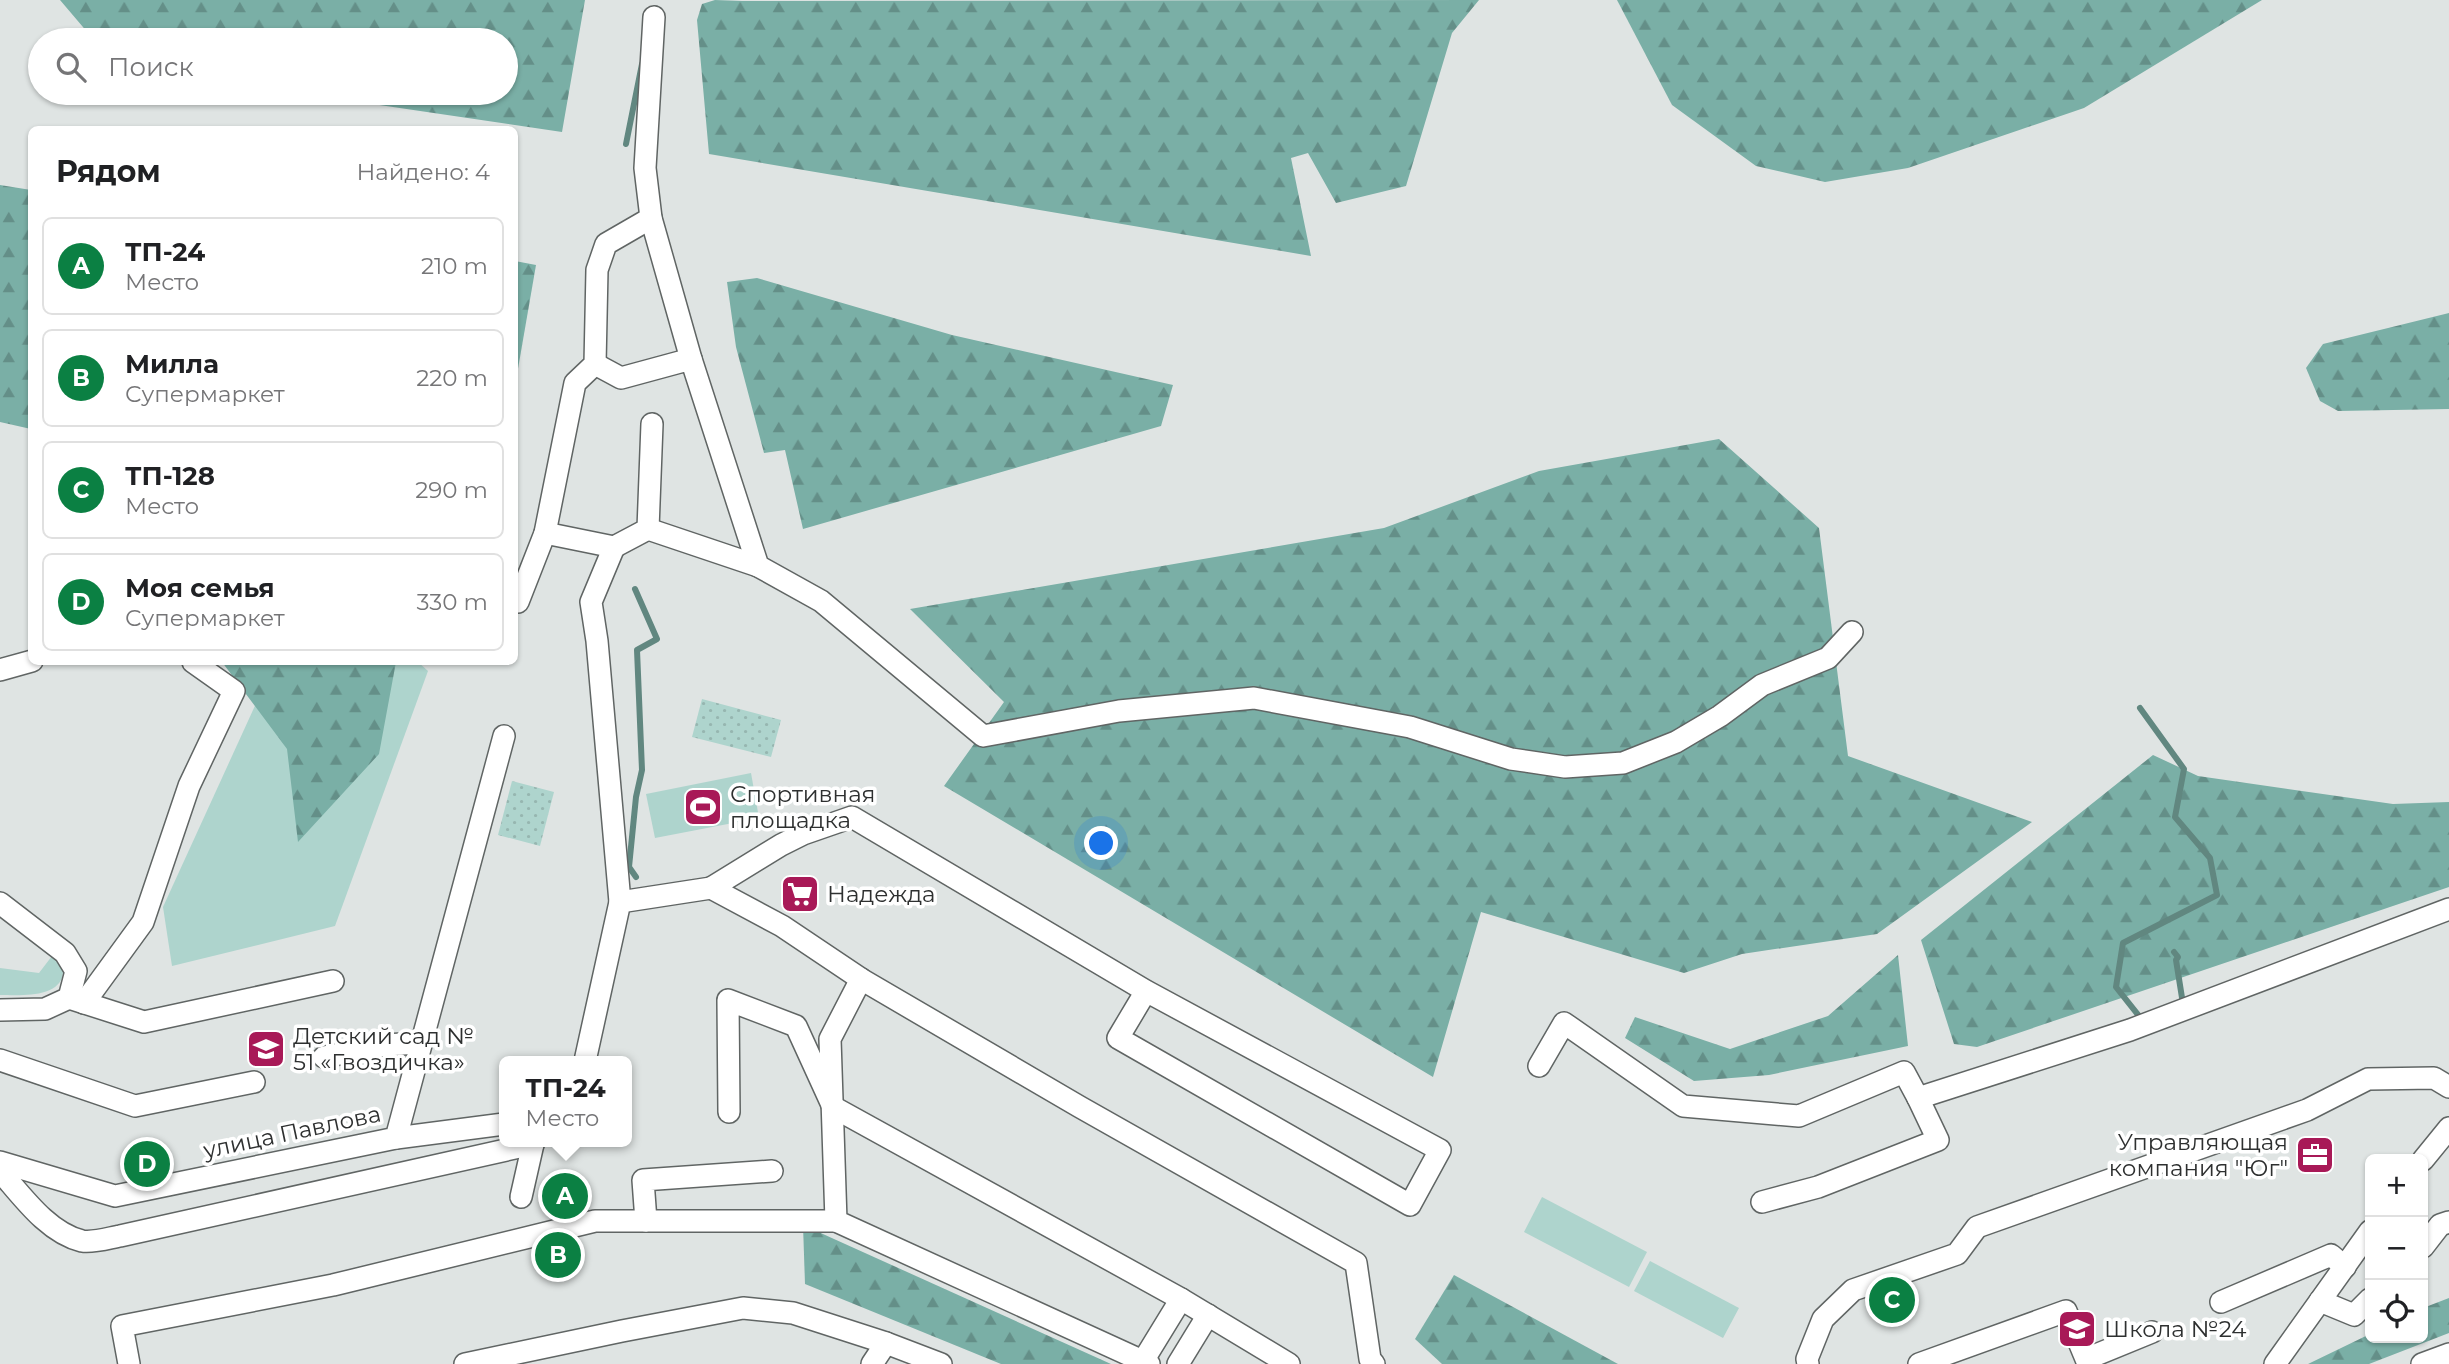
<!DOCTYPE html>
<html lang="ru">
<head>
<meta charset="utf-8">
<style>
  body { margin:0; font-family:Montserrat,sans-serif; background:#f2f2f2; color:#202124 }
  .controls { position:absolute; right:21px; bottom:21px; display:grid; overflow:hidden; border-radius:10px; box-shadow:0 2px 5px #0004 }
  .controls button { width:63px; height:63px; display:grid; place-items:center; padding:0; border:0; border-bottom:2px solid #e0e0e0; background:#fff; color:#202124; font:35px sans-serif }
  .you { position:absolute; left:1102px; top:844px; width:24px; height:24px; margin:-18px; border:5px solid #fff; border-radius:50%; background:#1a73e8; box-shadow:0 0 0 10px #1a73e833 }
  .badge { display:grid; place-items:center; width:46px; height:46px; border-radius:50%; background:#0b8043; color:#fff; font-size:23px; font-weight:700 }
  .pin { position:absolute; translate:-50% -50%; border:4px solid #fff; box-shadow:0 2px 7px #0006 }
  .popup { position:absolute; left:499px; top:1056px; width:133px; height:91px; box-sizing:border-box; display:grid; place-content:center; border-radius:10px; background:#fff; filter:drop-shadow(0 2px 5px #0005); font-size:23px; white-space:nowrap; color:#757577 }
  .popup b { font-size:26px; color:#202124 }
  .popup::after { content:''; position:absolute; left:50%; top:100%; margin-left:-14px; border:14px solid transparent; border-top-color:#fff }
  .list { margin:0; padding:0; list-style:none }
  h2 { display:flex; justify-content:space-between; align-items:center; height:91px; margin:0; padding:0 28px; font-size:30px }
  h2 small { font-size:23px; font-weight:400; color:#757577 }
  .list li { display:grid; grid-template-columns:46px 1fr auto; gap:21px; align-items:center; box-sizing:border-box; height:98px; margin:0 14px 14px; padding:0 14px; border:2px solid #e0e0e0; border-radius:10px }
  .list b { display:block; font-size:26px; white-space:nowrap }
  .list p { margin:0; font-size:23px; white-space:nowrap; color:#757577 }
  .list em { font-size:23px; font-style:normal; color:#757577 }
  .icon { flex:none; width:38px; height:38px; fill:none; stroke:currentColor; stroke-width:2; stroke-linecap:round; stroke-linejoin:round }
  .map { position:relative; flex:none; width:2449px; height:1364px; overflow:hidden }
  .search { position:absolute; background:#fff; box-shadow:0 2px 5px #0004; left:28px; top:28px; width:490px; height:77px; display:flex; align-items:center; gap:18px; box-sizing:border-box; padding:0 24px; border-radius:38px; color:#757577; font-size:26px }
  .panel { position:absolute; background:#fff; box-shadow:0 2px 5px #0004; left:28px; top:126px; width:490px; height:539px; border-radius:10px }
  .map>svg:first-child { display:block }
</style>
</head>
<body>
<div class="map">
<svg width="2449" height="1364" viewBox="0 0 2449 1364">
  <defs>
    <pattern id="forest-firs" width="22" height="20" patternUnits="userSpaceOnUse" patternTransform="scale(1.75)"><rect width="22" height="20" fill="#7aafa6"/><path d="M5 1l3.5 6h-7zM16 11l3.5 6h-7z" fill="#648f88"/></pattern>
    <pattern id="park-dots" width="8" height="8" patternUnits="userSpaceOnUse" patternTransform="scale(1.75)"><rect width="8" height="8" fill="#aed4cd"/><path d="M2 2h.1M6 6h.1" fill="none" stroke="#96b6b0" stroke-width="1.8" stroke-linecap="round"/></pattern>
  </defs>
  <rect width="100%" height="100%" fill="#dfe4e3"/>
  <g fill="#aed4cd">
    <path d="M275 662H418L428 671 335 926 172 966 163 907Z"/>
    <path d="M751 773 759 818 655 838 646 794Z"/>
    <path d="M52 956C59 961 64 964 63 973 60 999 18 995 0 995V968L39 973Z"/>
    <path d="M1542 1197 1647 1252 1629 1287 1524 1232Z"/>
    <path d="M1650 1261 1739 1308 1723 1338 1634 1291Z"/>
  </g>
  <g fill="url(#forest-firs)">
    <path d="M60 0H585L562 132 298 93H506V40H94Z"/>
    <path d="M715 0 742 1 1479 0 1452 33 1406 186 1336 203 1308 153 1291 158 1311 256 709 154 697 20 702 4Z"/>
    <path d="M1617 0H2262L2084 108 1908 168 1825 182 1756 166 1672 105Z"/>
    <path d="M0 185 31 190V429L0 422Z"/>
    <path d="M515 261 536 265 515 386 514 261Z"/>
    <path d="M757 278 952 335 1173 385 1161 426 803 529 785 450 764 453 736 347 727 282Z"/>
    <path d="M2449 313V409L2338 411 2320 401 2306 368 2323 344Z"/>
    <path d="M1719 439 1819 528 1848 756 2032 822 1877 934 1742 954 1684 973 1481 912 1433 1077 944 786 1004 702 910 609 1384 528 1539 471Z"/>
    <path d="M222 662H396L379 754 298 842 287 749Z"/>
    <path d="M2153 755 2198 776 2393 804 2449 802V887L1977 1047 1954 1044 1921 940Z"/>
    <path d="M1898 955 1908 1046 1769 1075 1694 1081 1625 1038 1635 1017 1730 1049 1828 1016Z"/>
    <path d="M803 1225 1111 1364H1001L805 1284Z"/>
    <path d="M1454 1275 1618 1364H1442L1415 1339Z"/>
    <path d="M2449 1298V1333L2369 1364H2308L2370 1334V1338H2423V1308Z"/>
  </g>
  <g fill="url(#park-dots)">
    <path d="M702 699 781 720 771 757 692 737Z"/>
    <path d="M512 781 554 792 540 846 498 835Z"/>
  </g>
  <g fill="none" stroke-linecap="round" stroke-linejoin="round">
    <g stroke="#618780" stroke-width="6">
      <path d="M626 144 642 64"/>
      <path d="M635 589 657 639 637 650 642 770 636 797 629 867 636 877"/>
      <path d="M2140 708 2184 769 2175 817 2210 858 2217 895 2123 943 2116 987 2143 1021"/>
      <path d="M2174 952 2178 957 2176 960 2183 1004"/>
    </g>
    <defs>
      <g id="minor">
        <path d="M654 17 645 168 651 218 691 359"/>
        <path d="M595 364 621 378 691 359 758 566 821 601 983 736 1119 711 1254 698 1410 727 1511 759 1565 767 1623 763 1676 742 1720 716 1762 685 1828 658 1852 632"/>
        <path d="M648 529 758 566"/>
        <path d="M545 533 614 547 591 602 597 641 620 902"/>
        <path d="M614 547 648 529 652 424"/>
        <path d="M514 601 518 602 545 533 575 383 595 364 597 270 606 244 651 218"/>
        <path d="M0 670 32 661"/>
        <path d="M0 903 65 953 76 971 69 998 45 1009 0 1010"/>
        <path d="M861 979 830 1039 836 1221 1149 1364"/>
        <path d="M1146 991 1118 1038 1410 1205 1440 1150 1146 991 852 817 803 834 781 845 711 888 782 926 861 979 1080 1107 1356 1263 1370 1359 1374 1364"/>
        <path d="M69 998 144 1022 333 981"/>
        <path d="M84 1003 143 922 189 786 234 691 193 662"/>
        <path d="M324 1057 385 1045 420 1043"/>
        <path d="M0 1060 135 1106 254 1082"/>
        <path d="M585 1061 620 902 711 888"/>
        <path d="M1539 1066 1564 1023 1683 1106 1799 1116 1904 1072 1918 1098 2130 1030 2449 909"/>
        <path d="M729 1112 728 1000 796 1026 833 1107 1181 1299 1289 1364"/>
        <path d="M396 1138 504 1124"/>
        <path d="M2423 1160 2449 1128"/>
        <path d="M0 1162 115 1196 396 1138 504 736"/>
        <path d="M0 1171C22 1196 48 1233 82 1241 93 1243 109 1238 120 1236L533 1144 534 1142"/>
        <path d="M521 1197 533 1144"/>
        <path d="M1762 1202 1818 1187 1938 1140 1918 1098"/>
        <path d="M646 1221 643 1180 772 1171"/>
        <path d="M2423 1247 2440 1225 2449 1222"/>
        <path d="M2320 1301 2354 1315 2370 1299"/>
        <path d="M2221 1302 2331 1255 2345 1267"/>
        <path d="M1143 1361 1181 1299"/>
        <path d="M129 1364 122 1326 333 1285 595 1221H836"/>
        <path d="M465 1364 622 1331 743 1308 793 1313 886 1343 941 1364"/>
        <path d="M872 1364 886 1343"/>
        <path d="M1178 1364 1208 1315"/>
        <path d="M1808 1364 1807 1359 1823 1319 1853 1290 1957 1254 1977 1227 2307 1110 2368 1079 2434 1078 2449 1087"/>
        <path d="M1919 1364 2066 1311 2086 1359 2152 1332"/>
        <path d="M2275 1364 2370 1231"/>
        <path d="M2422 1364 2449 1354"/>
      </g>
    </defs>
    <use href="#minor" stroke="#606564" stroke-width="24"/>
    <use href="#minor" stroke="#fff" stroke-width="21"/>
  </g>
  <defs>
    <symbol id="stadium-square" viewBox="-11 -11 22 22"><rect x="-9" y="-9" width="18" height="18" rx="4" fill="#a81957" stroke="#fff"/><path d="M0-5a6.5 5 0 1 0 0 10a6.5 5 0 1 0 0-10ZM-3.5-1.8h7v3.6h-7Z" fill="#fff"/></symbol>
    <symbol id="supermarket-square" viewBox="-11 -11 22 22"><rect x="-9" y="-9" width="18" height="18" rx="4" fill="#a81957" stroke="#fff"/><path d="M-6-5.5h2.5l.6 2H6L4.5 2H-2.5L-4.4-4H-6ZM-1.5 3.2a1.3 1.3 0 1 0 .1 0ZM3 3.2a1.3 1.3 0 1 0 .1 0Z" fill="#fff"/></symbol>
    <symbol id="school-square" viewBox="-11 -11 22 22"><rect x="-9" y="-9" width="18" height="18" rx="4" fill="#a81957" stroke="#fff"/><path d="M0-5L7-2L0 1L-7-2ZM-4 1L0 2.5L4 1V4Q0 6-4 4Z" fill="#fff"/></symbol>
    <symbol id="office-square" viewBox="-11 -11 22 22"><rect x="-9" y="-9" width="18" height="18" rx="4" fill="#a81957" stroke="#fff"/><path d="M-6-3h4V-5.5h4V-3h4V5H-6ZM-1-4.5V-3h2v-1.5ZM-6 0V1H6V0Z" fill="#fff"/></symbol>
  </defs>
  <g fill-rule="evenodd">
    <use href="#stadium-square" x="681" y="785" width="44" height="44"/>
    <use href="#supermarket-square" x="778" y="872" width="44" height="44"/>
    <use href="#school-square" x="244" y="1027" width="44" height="44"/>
    <use href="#office-square" x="2293" y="1133" width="44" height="44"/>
    <use href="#school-square" x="2055" y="1307" width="44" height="44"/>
  </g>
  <g text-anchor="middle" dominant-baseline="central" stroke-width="7" stroke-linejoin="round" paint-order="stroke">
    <g font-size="23" fill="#2e3030" stroke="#fff" text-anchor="start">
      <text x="730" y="794">Спортивная<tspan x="730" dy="26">площадка</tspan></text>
      <text x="827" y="894">Надежда</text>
      <text x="293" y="1036">Детский сад №<tspan x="293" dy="26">51 «Гвоздичка»</tspan></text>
      <text x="2288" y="1142" text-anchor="end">Управляющая<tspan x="2288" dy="26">компания "Юг"</tspan></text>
      <text x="2104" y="1329">Школа №24</text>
    </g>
    <g font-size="23" fill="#2e3030" stroke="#fff">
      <text transform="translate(292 1132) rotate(-12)">улица Павлова</text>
    </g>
  </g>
</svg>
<div class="controls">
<button>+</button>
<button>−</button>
<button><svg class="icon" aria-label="locate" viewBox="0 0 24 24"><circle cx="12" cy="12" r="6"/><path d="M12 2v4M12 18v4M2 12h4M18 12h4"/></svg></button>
</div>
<div class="you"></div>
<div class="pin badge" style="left:565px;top:1196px">A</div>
<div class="popup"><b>ТП-24</b>Место</div>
<div class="pin badge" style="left:558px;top:1255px">B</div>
<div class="pin badge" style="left:1892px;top:1300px">C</div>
<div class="pin badge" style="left:147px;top:1164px">D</div>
<div class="search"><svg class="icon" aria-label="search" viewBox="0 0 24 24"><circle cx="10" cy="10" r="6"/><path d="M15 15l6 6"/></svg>Поиск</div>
<section class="panel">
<h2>Рядом<small>Найдено: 4</small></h2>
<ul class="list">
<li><span class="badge">A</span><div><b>ТП-24</b><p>Место</p></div><em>210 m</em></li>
<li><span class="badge">B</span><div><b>Милла</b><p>Супермаркет</p></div><em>220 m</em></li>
<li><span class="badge">C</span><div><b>ТП-128</b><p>Место</p></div><em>290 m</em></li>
<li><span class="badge">D</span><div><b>Моя семья</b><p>Супермаркет</p></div><em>330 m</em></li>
</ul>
</section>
</div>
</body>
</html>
